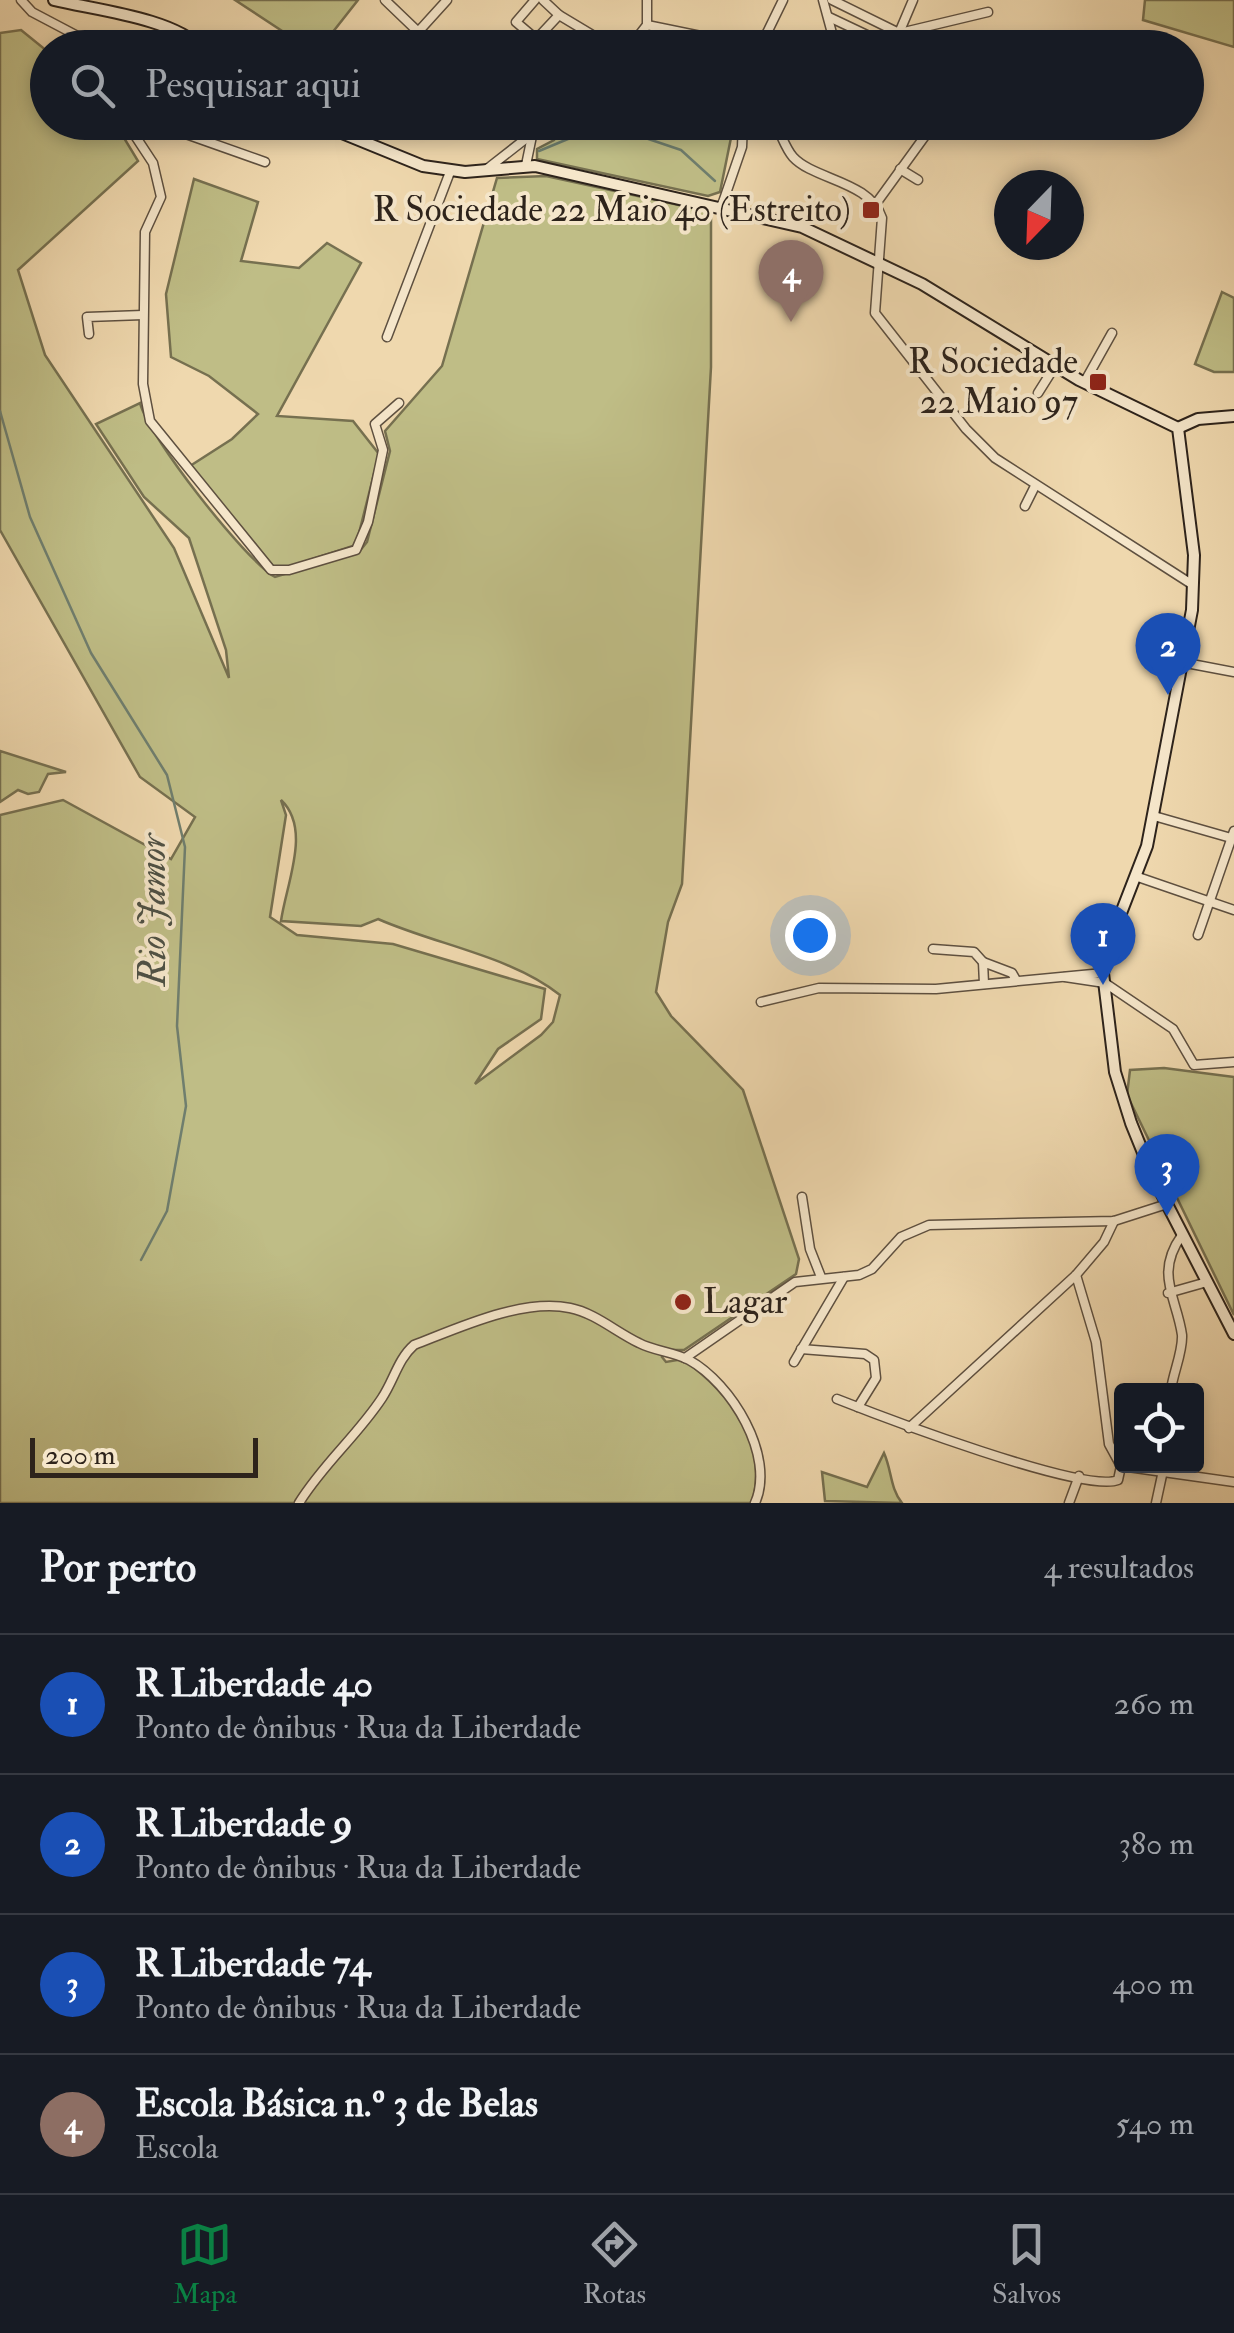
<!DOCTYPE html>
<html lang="pt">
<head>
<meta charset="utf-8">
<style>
  body { margin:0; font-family:"IM FELL Double Pica",serif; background:#242831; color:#f1f3f6 }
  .controls { position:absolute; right:30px; bottom:30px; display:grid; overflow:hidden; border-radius:10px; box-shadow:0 5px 15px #0003 }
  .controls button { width:90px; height:90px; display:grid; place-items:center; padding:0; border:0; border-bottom:2px solid #363941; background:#171b24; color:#f1f3f6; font:50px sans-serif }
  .compass { position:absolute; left:994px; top:170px; width:90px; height:90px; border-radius:50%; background:#171b24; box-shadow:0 5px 15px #0003; rotate:203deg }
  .scale { position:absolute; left:30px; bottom:25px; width:228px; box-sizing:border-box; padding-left:10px; border:5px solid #2d231b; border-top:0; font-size:28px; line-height:35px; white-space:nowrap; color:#2d231b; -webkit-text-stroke:8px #f5e6ca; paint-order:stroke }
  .you { position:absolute; left:810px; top:935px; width:35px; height:35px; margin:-25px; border:8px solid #fff; border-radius:50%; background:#1a73e8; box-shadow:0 0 0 15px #1a73e833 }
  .badge { display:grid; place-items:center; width:65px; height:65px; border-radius:50%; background:#0b8043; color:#fff; font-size:32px; font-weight:700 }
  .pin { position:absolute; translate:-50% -82px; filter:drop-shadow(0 2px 5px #0008) }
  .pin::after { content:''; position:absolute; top:52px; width:35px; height:30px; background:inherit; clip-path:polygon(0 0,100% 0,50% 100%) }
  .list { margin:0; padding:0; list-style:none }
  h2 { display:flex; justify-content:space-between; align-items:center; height:130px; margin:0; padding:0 40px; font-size:42px }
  h2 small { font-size:32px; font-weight:400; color:#9ea1a6 }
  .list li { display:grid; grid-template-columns:65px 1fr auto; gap:30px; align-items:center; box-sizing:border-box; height:140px; padding:0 40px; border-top:2px solid #363941 }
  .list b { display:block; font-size:38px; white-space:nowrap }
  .list p { margin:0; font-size:32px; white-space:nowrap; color:#9ea1a6 }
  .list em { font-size:32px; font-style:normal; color:#9ea1a6 }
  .icon { flex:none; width:55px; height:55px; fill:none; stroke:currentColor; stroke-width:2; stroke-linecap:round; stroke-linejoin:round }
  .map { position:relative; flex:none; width:1234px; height:1503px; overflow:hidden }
  .search { position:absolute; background:#171b24; box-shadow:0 5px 15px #0003; left:30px; right:30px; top:30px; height:110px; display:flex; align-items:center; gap:25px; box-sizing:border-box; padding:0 35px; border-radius:55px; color:#9ea1a6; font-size:38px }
  .sheet { height:690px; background:#171b24 }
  nav { display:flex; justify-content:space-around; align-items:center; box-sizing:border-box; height:140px; border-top:2px solid #363941; background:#171b24; font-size:28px; color:#9ea1a6 }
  nav a { display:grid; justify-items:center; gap:5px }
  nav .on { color:#0b8043 }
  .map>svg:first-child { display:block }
</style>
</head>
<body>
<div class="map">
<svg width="1234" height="1503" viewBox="0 0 1234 1503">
  <rect width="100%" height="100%" fill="#efd8ae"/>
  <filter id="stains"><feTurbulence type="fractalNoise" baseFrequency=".002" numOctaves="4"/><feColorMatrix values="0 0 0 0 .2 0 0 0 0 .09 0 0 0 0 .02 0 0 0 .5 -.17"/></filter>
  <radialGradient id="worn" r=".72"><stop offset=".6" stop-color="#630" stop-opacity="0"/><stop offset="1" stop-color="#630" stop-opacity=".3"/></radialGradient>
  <g fill="#bfbd86" stroke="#767050" stroke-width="2.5" fill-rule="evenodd">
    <path d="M235 0H358L321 47 308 48Z"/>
    <path d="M1145 0H1234V47L1143 20Z"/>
    <path d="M21 30 47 51 48 122 115 123 138 161 18 270 45 355 174 548 229 678 226 650 189 538 144 497 96 424 140 403C148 436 245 560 275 577L359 552 367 542 390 451 385 431 442 366 497 178 546 176 711 212V367L682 884 668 922 656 992 671 1016 743 1090 799 1259 796 1274 684 1350H667L662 1357 666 1362 683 1359C731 1395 769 1441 752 1503H0V815L63 800 171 859 195 817 140 777 0 530V33ZM281 800C312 829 286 884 281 921L361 926 378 919C437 945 511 956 560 995L553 1022 541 1035 475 1084 498 1049 541 1019 545 989 393 944 297 935 270 917 286 815Z"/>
    <path d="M566 123H734L720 192 708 196 537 159V149L554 140Z"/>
    <path d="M194 179 258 202 241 261 299 268 327 243 361 263 277 416 353 421 379 454 356 545 288 567H274L190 466 232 439 258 414 209 376 171 357 166 294Z"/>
    <path d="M1222 292 1234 298V372H1214L1195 364Z"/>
    <path d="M0 751 66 772 48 774 39 792 28 794 18 790 0 802Z"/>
    <path d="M1164 1068 1234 1077V1315L1127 1095 1130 1070Z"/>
    <path d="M884 1453C892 1471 890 1488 902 1503L825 1501 822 1472 867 1487Z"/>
  </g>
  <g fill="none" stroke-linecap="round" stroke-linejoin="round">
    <g stroke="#6f7e6e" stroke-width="2.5">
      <path d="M539 151 604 124 681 150 715 181"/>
      <path d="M0 411 30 517 91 653 167 775 185 847 177 1026 186 1106 167 1211 141 1260"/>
    </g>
    <defs>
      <g id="street">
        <path d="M21 0 32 12 87 41 89 48"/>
        <path d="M385 0 435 48"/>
        <path d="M535 0 516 22 536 39"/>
        <path d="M543 0 559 15 614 48"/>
        <path d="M823 0 836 48"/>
        <path d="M832 0 899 33"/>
        <path d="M829 17 886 44 899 33 913 0"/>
        <path d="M647 25 725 41 762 42"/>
        <path d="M418 32 447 0"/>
        <path d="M900 33 988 12"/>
        <path d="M762 43 783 0"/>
        <path d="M528 48 559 15"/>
        <path d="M629 48 647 25V0"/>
        <path d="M126 122 153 163 161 197 145 232 143 384 150 421 271 570H289L356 550 368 522 383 450 375 424 399 403"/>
        <path d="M152 122 265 162"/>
        <path d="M774 122C781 133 785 148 793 157 814 180 870 181 882 218L875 313 966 429 995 458 1193 585"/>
        <path d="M526 165 532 136"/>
        <path d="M487 169 547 122"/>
        <path d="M900 169 918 180"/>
        <path d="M875 205 925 136 927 122"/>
        <path d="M721 208 742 147 743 122"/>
        <path d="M89 334 87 317 143 315"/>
        <path d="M387 337 450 172"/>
        <path d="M1084 383 1112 333"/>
        <path d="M1038 393 1055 366"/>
        <path d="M1025 506 1035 486"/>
        <path d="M1181 662 1234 672"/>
        <path d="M1154 816 1231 838"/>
        <path d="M1135 876 1234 910"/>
        <path d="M1198 935 1234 831"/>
        <path d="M933 949 974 952 983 962"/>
        <path d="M1065 977 1105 983 1173 1029 1194 1065 1234 1062"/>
        <path d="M984 984 983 962 1012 973 1016 980"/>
        <path d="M761 1002 819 988 936 989 1103 973"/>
        <path d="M802 1197 810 1249 821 1277"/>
        <path d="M1076 1275 1096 1342 1109 1444 1121 1466"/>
        <path d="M1168 1293 1207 1282"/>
        <path d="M801 1349 865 1354 874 1360 876 1378 858 1407"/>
        <path d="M685 1358 795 1282 859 1275 872 1269 901 1237 929 1225 1114 1221 1167 1204"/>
        <path d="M794 1362 844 1277"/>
        <path d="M1171 1390C1173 1373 1183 1352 1182 1335 1177 1298 1154 1274 1182 1235"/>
        <path d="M837 1399C880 1416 1084 1494 1118 1480L1121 1466 1234 1482"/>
        <path d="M909 1428 1076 1275 1104 1242 1114 1221"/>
        <path d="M299 1503C323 1464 357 1436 382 1398 394 1380 398 1359 414 1345 458 1328 522 1298 570 1308 595 1313 616 1332 639 1343 654 1351 674 1352 689 1360 731 1383 776 1456 755 1503"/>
        <path d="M1069 1503 1079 1476"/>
        <path d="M1156 1503 1164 1466"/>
      </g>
      <g id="secondary">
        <path d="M54 0C95 10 173 18 201 48"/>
        <path d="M315 122 423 166 465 172 535 166 802 227 922 284 1079 380 1178 428 1194 555 1192 610 1147 846 1109 944 1103 973 1115 1072 1131 1123 1153 1177 1234 1334"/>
        <path d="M1178 428 1198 419 1234 416"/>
      </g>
    </defs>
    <use href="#street" stroke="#5e5040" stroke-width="11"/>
    <use href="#secondary" stroke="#2d231b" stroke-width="14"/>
    <use href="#street" stroke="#f5e6ca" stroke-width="8"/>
    <use href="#secondary" stroke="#f5e6ca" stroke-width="10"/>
  </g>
  <g fill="#8f2418" stroke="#f5e6ca" stroke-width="4">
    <rect x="861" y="200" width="20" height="20" rx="5"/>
    <rect x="1088" y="372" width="20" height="20" rx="5"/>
    <circle cx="683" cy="1302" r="10"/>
  </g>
  <g text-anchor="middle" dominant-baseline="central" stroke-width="8" stroke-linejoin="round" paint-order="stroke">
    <g font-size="35" fill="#2d231b" stroke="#f5e6ca" text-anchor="end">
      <text x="851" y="210">R Sociedade 22 Maio 40 (Estreito)</text>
      <text x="1078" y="362">R Sociedade<tspan x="1078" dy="40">22 Maio 97</tspan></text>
      <text x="703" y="1302" text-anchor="start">Lagar</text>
    </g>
    <g font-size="38" font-style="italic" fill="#4e5145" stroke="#f5e6ca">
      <text transform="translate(153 910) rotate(-90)">Rio Jamor</text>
    </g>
  </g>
  <rect width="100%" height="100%" filter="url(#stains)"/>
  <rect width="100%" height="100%" fill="url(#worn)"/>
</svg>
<div class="controls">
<button><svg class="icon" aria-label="locate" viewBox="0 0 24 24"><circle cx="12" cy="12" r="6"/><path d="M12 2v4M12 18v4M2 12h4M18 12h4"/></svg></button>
</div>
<svg class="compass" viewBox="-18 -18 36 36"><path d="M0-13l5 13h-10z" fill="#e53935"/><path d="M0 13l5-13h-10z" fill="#9ea1a6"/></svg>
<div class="scale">200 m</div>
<div class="you"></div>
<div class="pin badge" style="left:1103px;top:985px;background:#1a4fb4">1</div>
<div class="pin badge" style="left:1168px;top:695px;background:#1a4fb4">2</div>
<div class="pin badge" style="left:1167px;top:1216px;background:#1a4fb4">3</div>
<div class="pin badge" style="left:791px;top:322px;background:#8d6e63">4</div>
<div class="search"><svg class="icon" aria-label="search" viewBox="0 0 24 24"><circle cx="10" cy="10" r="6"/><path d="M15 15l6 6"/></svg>Pesquisar aqui</div>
</div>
<section class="sheet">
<h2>Por perto<small>4 resultados</small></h2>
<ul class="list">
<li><span class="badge" style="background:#1a4fb4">1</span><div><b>R Liberdade 40</b><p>Ponto de ônibus · Rua da Liberdade</p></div><em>260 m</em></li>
<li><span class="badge" style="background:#1a4fb4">2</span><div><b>R Liberdade 9</b><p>Ponto de ônibus · Rua da Liberdade</p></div><em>380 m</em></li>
<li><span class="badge" style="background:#1a4fb4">3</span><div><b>R Liberdade 74</b><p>Ponto de ônibus · Rua da Liberdade</p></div><em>400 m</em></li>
<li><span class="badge" style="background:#8d6e63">4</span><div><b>Escola Básica n.º 3 de Belas</b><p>Escola</p></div><em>540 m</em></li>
</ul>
</section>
<nav>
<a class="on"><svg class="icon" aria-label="map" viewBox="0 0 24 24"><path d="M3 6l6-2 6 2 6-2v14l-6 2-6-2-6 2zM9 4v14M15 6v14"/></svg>Mapa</a>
<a><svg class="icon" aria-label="directions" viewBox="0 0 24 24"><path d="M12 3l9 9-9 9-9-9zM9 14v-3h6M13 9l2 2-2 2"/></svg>Rotas</a>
<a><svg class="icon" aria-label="saved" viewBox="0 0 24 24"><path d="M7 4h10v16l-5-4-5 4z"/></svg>Salvos</a>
</nav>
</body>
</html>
